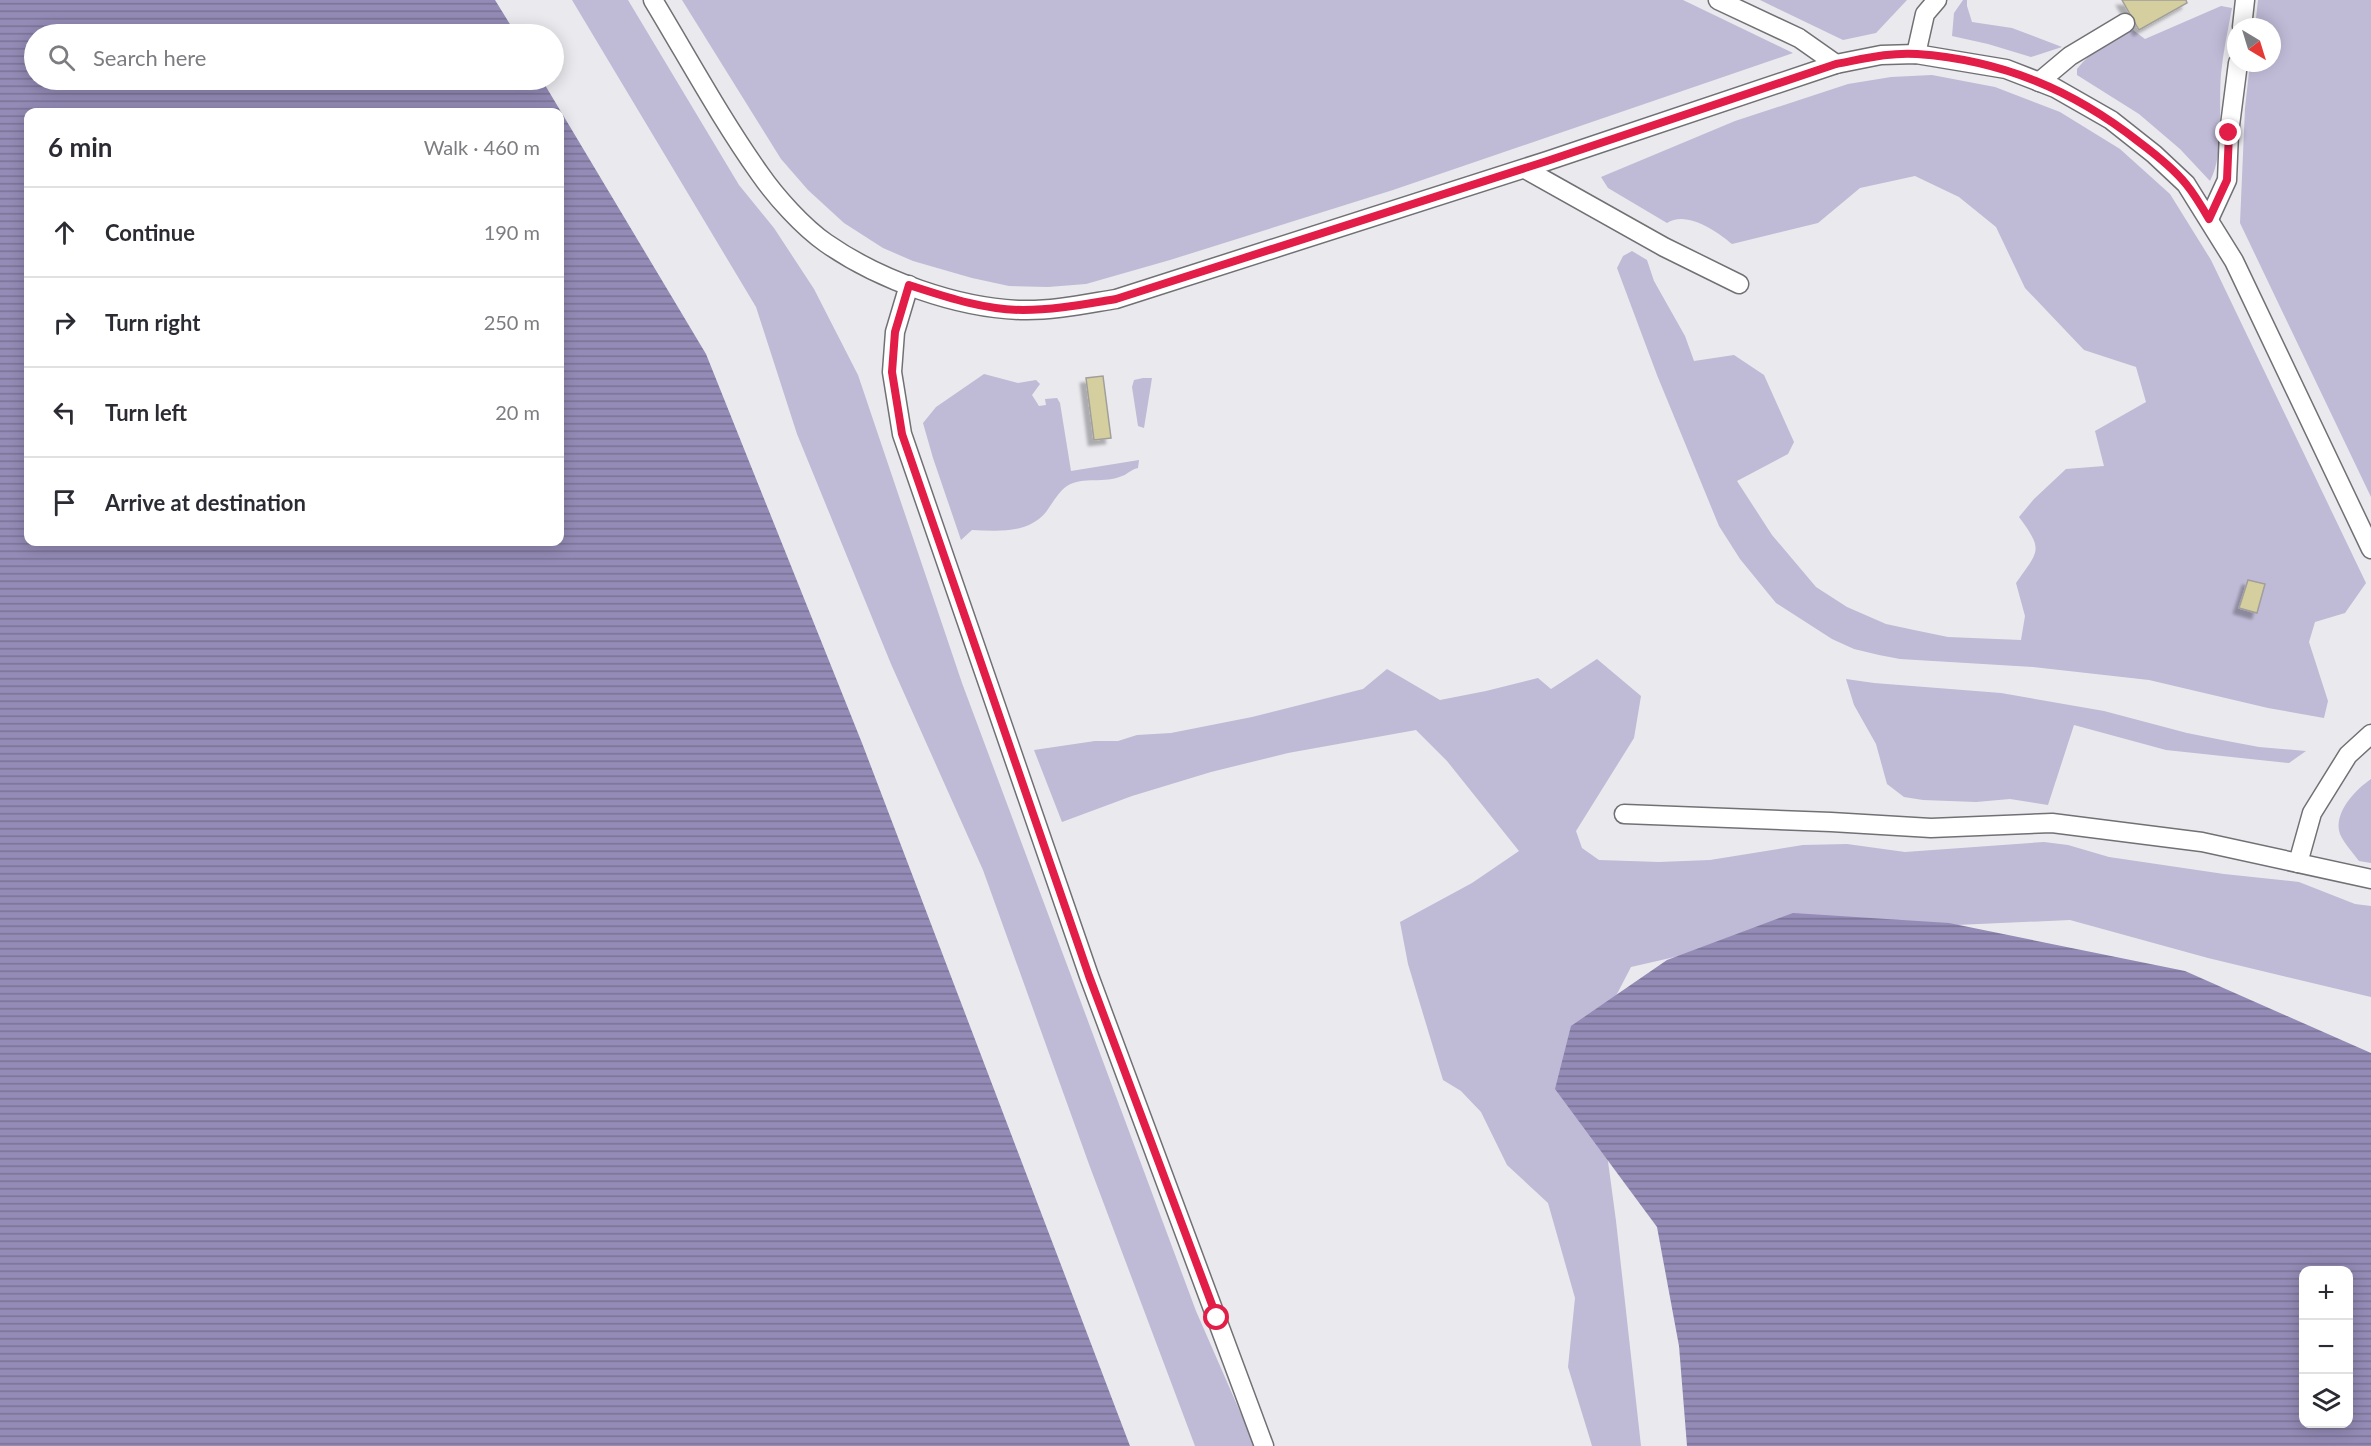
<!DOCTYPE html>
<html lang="en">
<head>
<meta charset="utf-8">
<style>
  body { margin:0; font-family:Lato,sans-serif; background:#f2f2f3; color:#2b2b33 }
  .controls { position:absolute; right:18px; bottom:18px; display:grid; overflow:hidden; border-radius:12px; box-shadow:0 3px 15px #0003 }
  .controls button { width:54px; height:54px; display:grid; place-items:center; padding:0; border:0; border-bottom:2px solid #e1e1e2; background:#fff; color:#2b2b33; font:30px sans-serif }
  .compass { position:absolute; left:2227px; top:18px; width:54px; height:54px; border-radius:50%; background:#fff; box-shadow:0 3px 15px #0003; rotate:142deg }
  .stop { position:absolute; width:18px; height:18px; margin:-14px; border:4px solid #e11d48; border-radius:50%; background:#fff }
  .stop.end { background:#e11d48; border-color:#fff; box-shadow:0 2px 6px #0008 }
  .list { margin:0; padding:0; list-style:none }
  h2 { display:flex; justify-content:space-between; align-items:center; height:78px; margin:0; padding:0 24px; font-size:26px }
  h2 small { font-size:20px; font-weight:400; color:#7c7c81 }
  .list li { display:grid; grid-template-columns:39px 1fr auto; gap:18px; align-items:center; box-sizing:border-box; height:90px; padding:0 24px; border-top:2px solid #e1e1e2 }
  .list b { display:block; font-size:22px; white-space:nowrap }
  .list em { font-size:20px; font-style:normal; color:#7c7c81 }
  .icon { flex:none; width:33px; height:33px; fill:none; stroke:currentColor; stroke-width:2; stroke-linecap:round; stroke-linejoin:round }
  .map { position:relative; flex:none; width:2371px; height:1446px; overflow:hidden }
  .search { position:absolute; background:#fff; box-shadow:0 3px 15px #0003; left:24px; top:24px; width:540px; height:66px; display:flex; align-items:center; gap:15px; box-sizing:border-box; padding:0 21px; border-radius:33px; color:#7c7c81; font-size:22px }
  .panel { position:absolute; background:#fff; box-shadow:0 3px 15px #0003; left:24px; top:108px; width:540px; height:438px; border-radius:12px }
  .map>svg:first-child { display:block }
</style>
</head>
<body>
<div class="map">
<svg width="2371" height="1446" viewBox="0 0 2371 1446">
  <defs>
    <pattern id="water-rules" width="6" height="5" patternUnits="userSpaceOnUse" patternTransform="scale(1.5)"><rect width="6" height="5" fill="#948bb6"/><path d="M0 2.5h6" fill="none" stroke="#7a7395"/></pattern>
    <filter id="shadow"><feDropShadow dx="-5.5" dy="5.5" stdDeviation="1.5" flood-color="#0004"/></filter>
  </defs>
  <rect width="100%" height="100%" fill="#eae9ee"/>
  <g fill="#bfbad6">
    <path d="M572 0H628L739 185 774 228 814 289 858 375 962 683 1196 1311 1255 1446H1195L1090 1167 983 870 891 664 797 434 756 307Z"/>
    <path d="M682 0H1683L1793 53 1393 190 1170 260 1086 284 1048 287 1009 286 972 278 913 261 883 248 844 223 808 190 781 159Z"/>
    <path d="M1760 0H1907L1876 33 1843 40Z"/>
    <path d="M1963 0H1967V6L1972 22 2012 28 2062 47 2031 57 1988 44 1952 36 1954 13Z"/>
    <path d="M2258 0H2371V497L2240 223 2245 108 2250 63H2272V27H2255Z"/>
    <path d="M2221 6 2232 8C2228 30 2223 52 2221 74 2218 106 2225 152 2210 181L2180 149 2139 114 2077 75V69C2092 50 2111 40 2133 30L2145 39Z"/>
    <path d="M1932 75 1995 87 2060 112 2120 149 2170 194 2211 260 2366 583 2345 613 2315 622 2309 642 2328 701 2324 718 2268 708 2149 680 2033 667 1900 659 1879 655 1854 649 1832 639 1776 603 1740 559 1719 526 1657 375 1617 268 1623 256 1632 251 1647 260 1654 281 1685 336 1694 361 1734 355 1764 375 1794 442 1788 454 1737 481 1772 535 1816 587 1847 607 1886 624 1914 630 1948 637 2021 640 2025 616 2016 583C2039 550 2044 551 2019 517L2034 499 2066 469 2104 466 2095 431 2146 402 2136 367 2084 350 2025 288 1996 227 1959 197 1915 176 1860 188 1818 223 1732 244C1717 231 1686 210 1667 223L1608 188 1601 177 1735 121 1848 84 1891 77Z"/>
    <path d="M984 374 1018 383 1036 380 1040 384 1032 395 1039 406 1046 405 1045 399 1057 398 1060 403 1071 471 1139 460 1138 468C1130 470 1128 474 1122 476 1105 484 1083 476 1067 486 1059 491 1052 504 1046 512 1028 534 998 531 972 530L961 540 933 458 923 423 936 407Z"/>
    <path d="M1143 378H1152L1144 428 1138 426 1132 387 1134 380Z"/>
    <path d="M1597 659 1641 696 1634 738 1576 831 1582 848 1599 860 1659 862 1710 860 1803 845 1847 844 1905 852 2044 842 2068 845 2109 857 2224 874 2299 882 2355 904 2371 906V997L2208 958 2070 920 1779 933 1631 967 1592 1042 1616 1221 1641 1446H1592L1568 1367 1575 1298 1548 1203 1507 1165 1481 1112 1461 1091 1443 1080 1408 964 1400 922 1472 883 1519 851 1447 761 1416 730 1288 753 1211 772 1132 796 1062 822 1034 750 1095 741H1118L1137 735 1171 733 1252 717 1363 689 1387 669 1440 700 1486 691 1538 678 1551 689Z"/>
    <path d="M1846 679 1874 683 2001 693 2104 711 2187 733 2227 741 2259 747 2306 751 2289 763 2166 750 2074 725 2048 805 2010 799 1976 802 1923 800 1904 797 1887 784 1876 744 1854 705Z"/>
    <path d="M2371 779V863L2359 861C2353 853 2344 843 2340 834 2333 813 2355 790 2371 779Z"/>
  </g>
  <g fill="url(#water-rules)" fill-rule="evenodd">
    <path d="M0 0H495L516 34H34V80H542L706 354 862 743 1130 1446H0ZM28 112H560V542H28Z"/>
    <path d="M1793 913 1949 923 2185 971 2371 1053V1446H1687L1679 1346 1657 1227 1555 1089 1571 1026 1667 960ZM2304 1270H2348V1424H2304Z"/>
  </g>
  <g fill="#d5cf9f" stroke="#a09f9a" stroke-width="1.5" filter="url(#shadow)">
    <path d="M2122 0H2186L2187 3 2139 30Z"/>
    <path d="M1103 376 1111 438 1094 440 1086 378Z"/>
    <path d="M2248 580 2265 584 2257 613 2239 608Z"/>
  </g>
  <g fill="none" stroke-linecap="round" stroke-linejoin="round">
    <defs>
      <g id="service">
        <path d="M653 0C688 58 721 119 760 174 776 197 803 227 826 243 879 280 957 308 1021 310 1053 311 1085 304 1116 299L1547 161 1836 64 1881 55 1916 54 2006 69 2055 88 2111 120 2154 154 2186 184 2234 261 2371 549"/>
        <path d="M1718 0 1799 38 1836 64"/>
        <path d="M2242 27 2245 0"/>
        <path d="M1916 54 1925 14 1937 0"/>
        <path d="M2039 82 2070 56 2125 23"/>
        <path d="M1525 169 1664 247 1739 284"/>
        <path d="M2209 219 2227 180 2229 133 2238 63"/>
        <path d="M909 285 895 332 892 372 902 434 1089 976 1264 1446"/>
        <path d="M1624 814 1831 822 1931 828 2052 823 2202 842 2371 879"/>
        <path d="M2298 863 2312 813 2348 755 2371 734"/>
      </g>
    </defs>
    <use href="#service" stroke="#717074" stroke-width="21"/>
    <use href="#service" stroke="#fff" stroke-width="18"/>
  </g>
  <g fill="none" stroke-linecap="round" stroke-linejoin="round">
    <path stroke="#e11d48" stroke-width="8" d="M1217 1318 1089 976 902 434 892 372 895 332 909 285C946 297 984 310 1023 310 1054 310 1085 304 1116 299L1547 161 1836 64C1863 59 1890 52 1917 54 2002 60 2073 90 2139 142 2155 154 2173 168 2186 184 2195 195 2202 207 2209 219L2227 180 2229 133"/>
  </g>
</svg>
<div class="controls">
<button>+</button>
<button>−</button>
<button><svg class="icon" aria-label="layers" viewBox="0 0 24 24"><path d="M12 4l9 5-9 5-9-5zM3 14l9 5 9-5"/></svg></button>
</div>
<svg class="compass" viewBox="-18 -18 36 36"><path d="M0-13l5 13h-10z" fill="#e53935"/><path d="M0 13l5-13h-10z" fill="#7c7c81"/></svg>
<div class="stop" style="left:1217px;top:1318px"></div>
<div class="stop end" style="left:2229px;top:133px"></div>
<div class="search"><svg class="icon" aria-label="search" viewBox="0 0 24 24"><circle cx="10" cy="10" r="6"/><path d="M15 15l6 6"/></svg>Search here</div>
<section class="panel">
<h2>6 min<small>Walk · 460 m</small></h2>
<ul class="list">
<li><svg class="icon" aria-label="ahead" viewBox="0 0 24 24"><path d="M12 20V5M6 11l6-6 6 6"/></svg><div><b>Continue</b></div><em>190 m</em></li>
<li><svg class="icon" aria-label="right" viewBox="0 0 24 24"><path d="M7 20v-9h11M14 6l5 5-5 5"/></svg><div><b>Turn right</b></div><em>250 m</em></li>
<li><svg class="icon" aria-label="left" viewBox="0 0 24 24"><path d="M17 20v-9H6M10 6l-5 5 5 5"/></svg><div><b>Turn left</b></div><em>20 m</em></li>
<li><svg class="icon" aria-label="arrive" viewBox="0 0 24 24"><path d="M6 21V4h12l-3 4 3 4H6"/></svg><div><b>Arrive at destination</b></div></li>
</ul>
</section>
</div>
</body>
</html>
